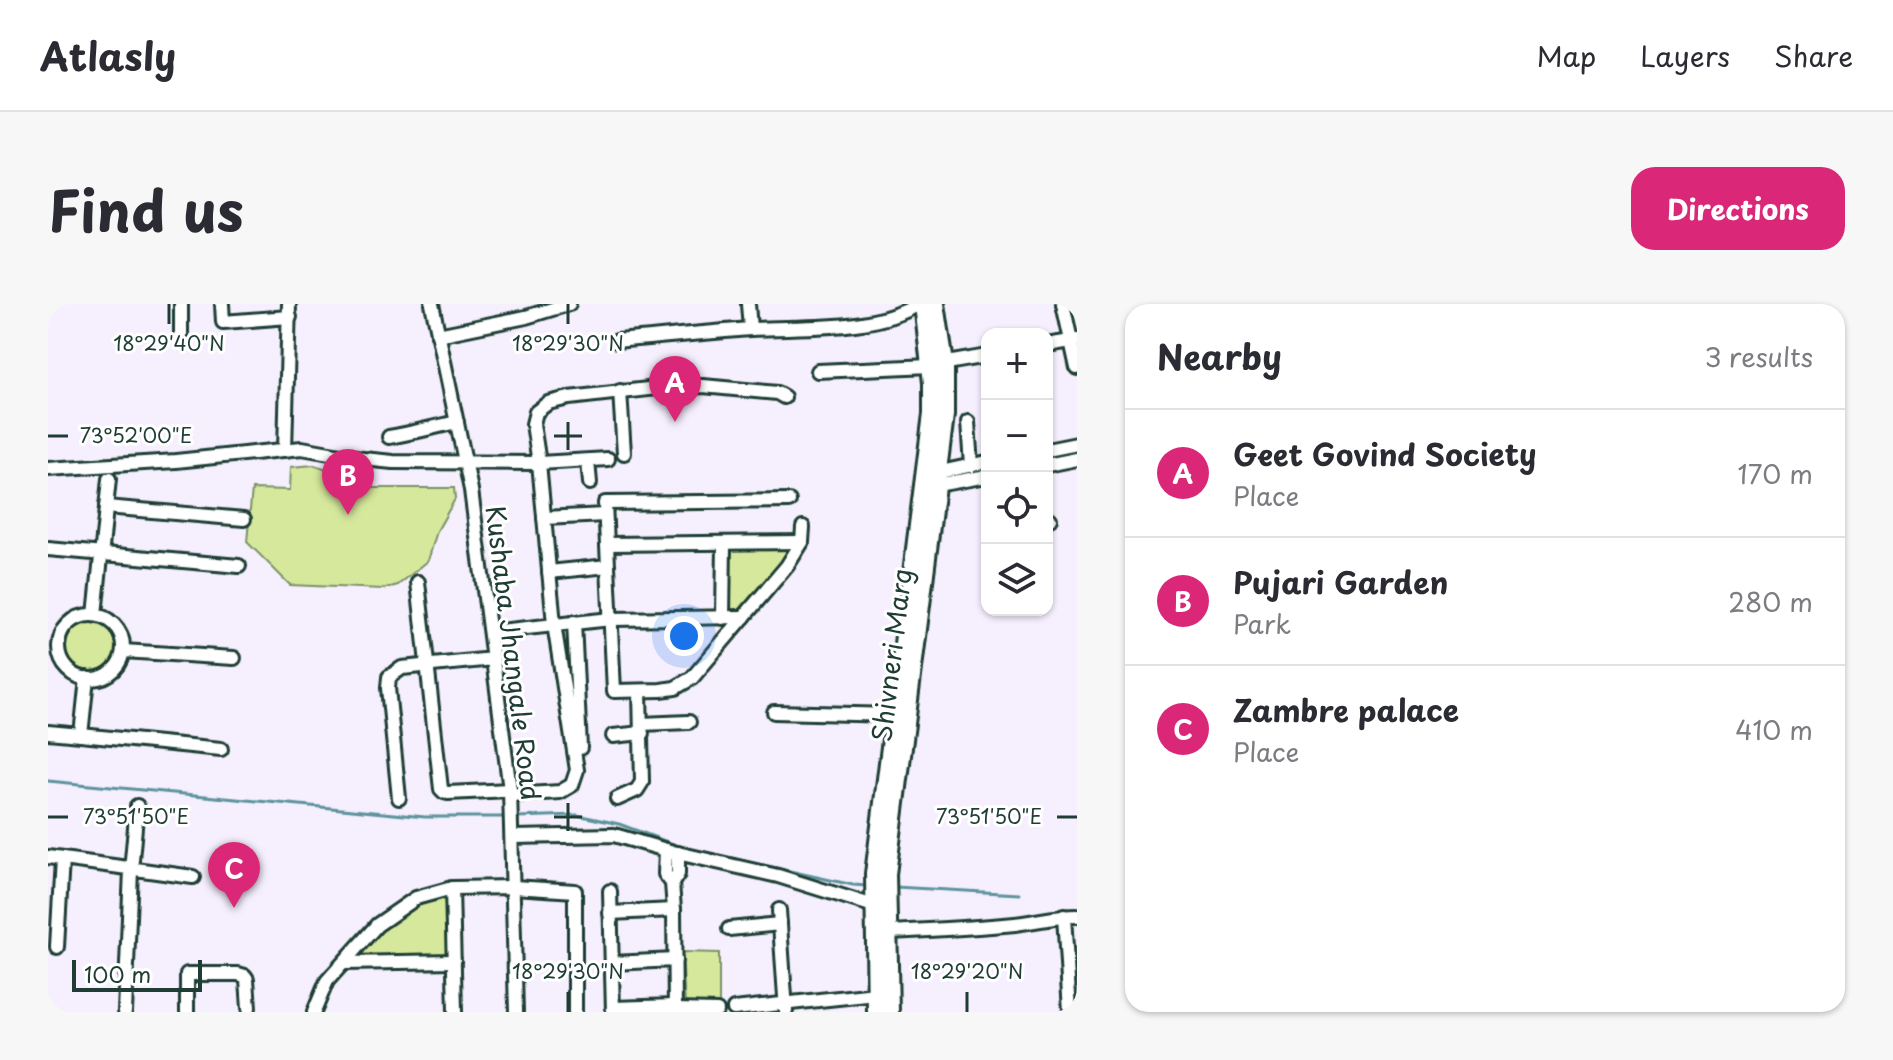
<!DOCTYPE html>
<html lang="en">
<head>
<meta charset="utf-8">
<style>
  body { margin:0; font-family:"Playpen Sans",sans-serif; background:#f7f7f7; color:#2b2b33 }
  .controls { position:absolute; right:24px; top:24px; display:grid; overflow:hidden; border-radius:16px; box-shadow:0 2px 6px #0004 }
  .controls button { width:72px; height:72px; display:grid; place-items:center; padding:0; border:0; border-bottom:2px solid #e1e1e2; background:#fff; color:#2b2b33; font:40px sans-serif }
  .scale { position:absolute; left:24px; bottom:20px; width:130px; box-sizing:border-box; padding-left:8px; border:4px solid #1f3d34; border-top:0; font-size:22px; line-height:28px; white-space:nowrap; color:#1f3d34; -webkit-text-stroke:6px #fff; paint-order:stroke }
  .you { position:absolute; left:636px; top:332px; width:28px; height:28px; margin:-20px; border:6px solid #fff; border-radius:50%; background:#1a73e8; box-shadow:0 0 0 12px #1a73e833 }
  .badge { display:grid; place-items:center; width:52px; height:52px; border-radius:50%; background:#db2777; color:#fff; font-size:26px; font-weight:700 }
  .pin { position:absolute; translate:-50% -66px; filter:drop-shadow(0 2px 4px #0008) }
  .pin::after { content:''; position:absolute; top:42px; width:28px; height:24px; background:inherit; clip-path:polygon(0 0,100% 0,50% 100%) }
  .list { margin:0; padding:0; list-style:none }
  h2 { display:flex; justify-content:space-between; align-items:center; height:104px; margin:0; padding:0 32px; font-size:34px }
  h2 small { font-size:26px; font-weight:400; color:#7c7c81 }
  .list li { display:grid; grid-template-columns:52px 1fr auto; gap:24px; align-items:center; box-sizing:border-box; height:128px; padding:0 32px; border-top:2px solid #e1e1e2 }
  .list b { display:block; font-size:30px; white-space:nowrap }
  .list p { margin:0; font-size:26px; white-space:nowrap; color:#7c7c81 }
  .list em { font-size:26px; font-style:normal; color:#7c7c81 }
  .icon { flex:none; width:44px; height:44px; fill:none; stroke:currentColor; stroke-width:2; stroke-linecap:round; stroke-linejoin:round }
  .map { position:relative; flex:none; width:1029px; height:708px; overflow:hidden; border-radius:24px }
  header { display:flex; align-items:center; gap:48px; box-sizing:border-box; height:112px; padding:0 40px; background:#fff; border-bottom:2px solid #e1e1e2 }
  header strong { font-size:38px }
  nav { display:flex; gap:44px; margin-inline-start:auto; font-size:28px }
  .intro { display:flex; align-items:center; justify-content:space-between; box-sizing:border-box; height:192px; padding:0 48px }
  h1 { margin:0; font-size:56px }
  .button { padding:20px 36px; border-radius:24px; background:#db2777; color:#fff; font-size:28px; font-weight:700 }
  main { display:flex; gap:48px; padding:0 48px }
  aside { flex:1; background:#fff; border-radius:24px; box-shadow:0 2px 6px #0004 }
  .map>svg:first-child { display:block }
</style>
</head>
<body>
<header>
<strong>Atlasly</strong>
<nav><a>Map</a><a>Layers</a><a>Share</a></nav>
</header>
<div class="intro"><h1>Find us</h1><a class="button">Directions</a></div>
<main>
<div class="map">
<svg width="1029" height="708" viewBox="0 0 1029 708">
  <rect width="100%" height="100%" fill="#f6effe"/>
  <filter id="ink" filterUnits="userSpaceOnUse"><feTurbulence type="fractalNoise" baseFrequency=".0125" numOctaves="2"/><feDisplacementMap in="SourceGraphic" scale="16" xChannelSelector="R" yChannelSelector="G"/><feConvolveMatrix kernelMatrix="1 2 1 2 8 2 1 2 1" color-interpolation-filters="sRGB"/></filter>
  <g filter="url(#ink)">
    <g fill="#d6e89c" stroke="#7a9268" stroke-width="2">
      <path d="M266 161 299 171 324 184H406L407 195 389 227 380 257 350 281 335 285 242 281 199 238 204 185 242 186 243 163Z"/>
      <path d="M678 243 739 245 741 251 695 309 678 310Z"/>
      <circle cx="43" cy="343" r="24"/>
      <path d="M401 588 406 653 305 659 329 621 367 598Z"/>
      <path d="M634 648 671 649V700L637 701Z"/>
    </g>
    <g fill="none" stroke-linecap="round" stroke-linejoin="round">
      <g stroke="#5b939d" stroke-width="3">
        <path d="M0 477 377 513H460"/>
        <path d="M468 513 529 511 571 520 633 543 805 581 819 582"/>
        <path d="M847 583 971 590"/>
      </g>
      <defs>
        <g id="minor">
          <path d="M133 0V32"/>
          <path d="M174 0 175 18 242 13"/>
          <path d="M384 0 423 186 462 486 468 708"/>
          <path d="M700 0 702 25"/>
          <path d="M1015 0 1029 64"/>
          <path d="M390 31 478 13 521 0"/>
          <path d="M569 37C614 33 659 28 703 25 757 22 824 28 871 0"/>
          <path d="M999 41 1029 36"/>
          <path d="M770 67 882 62 939 52"/>
          <path d="M572 87 576 149"/>
          <path d="M920 118 923 162"/>
          <path d="M341 133C365 129 386 123 409 118"/>
          <path d="M237 146 241 0"/>
          <path d="M999 146 1029 140"/>
          <path d="M540 157 542 179"/>
          <path d="M999 161 1029 155"/>
          <path d="M0 165 128 157 254 144 315 155 345 158 491 159 560 155"/>
          <path d="M883 170 939 158"/>
          <path d="M883 182 939 172"/>
          <path d="M741 197 557 199 566 387 613 386 627 384 644 374 739 262 754 238 755 223"/>
          <path d="M58 203 196 215"/>
          <path d="M496 214 557 211"/>
          <path d="M999 215H1002"/>
          <path d="M559 240 754 238"/>
          <path d="M0 245 191 262"/>
          <path d="M501 268 560 262"/>
          <path d="M370 278 393 485 396 488 400 489 462 486"/>
          <path d="M47 311 61 175"/>
          <circle cx="43" cy="343" r="32"/>
          <path d="M675 314 676 239"/>
          <path d="M526 318 532 444"/>
          <path d="M442 328 563 315 696 313"/>
          <path d="M75 347 186 354"/>
          <path d="M726 408 846 411"/>
          <path d="M593 420 641 418"/>
          <path d="M0 428 33 431 39 374"/>
          <path d="M33 431 173 445"/>
          <path d="M565 432 594 429"/>
          <path d="M463 491 512 488 524 481 529 466 506 320 491 159 485 120 488 108 500 99 521 94 609 84 655 82 729 89 736 93"/>
          <path d="M351 494 340 384 341 373 354 364 445 355"/>
          <path d="M569 495 589 486 594 478 592 387"/>
          <path d="M465 533 566 531 625 548 730 572 826 602"/>
          <path d="M618 546 617 570 624 579 626 606 627 708"/>
          <path d="M0 553 145 573"/>
          <path d="M624 579 630 570V549"/>
          <path d="M404 584 407 708"/>
          <path d="M562 587 565 708"/>
          <path d="M731 606 738 707"/>
          <path d="M562 609 626 606"/>
          <path d="M1016 612 1022 708"/>
          <path d="M681 625 732 620"/>
          <path d="M841 628C883 626 925 624 967 620 987 618 1008 612 1029 612"/>
          <path d="M9 643 14 555"/>
          <path d="M296 659 406 657"/>
          <path d="M564 659 627 656"/>
          <path d="M565 704 627 702"/>
          <path d="M686 705 828 690"/>
          <path d="M627 706 669 707"/>
          <path d="M77 708 83 566 89 502"/>
          <path d="M139 708V670H190L197 672 199 675 201 704"/>
          <path d="M266 708 279 677 329 621 368 594 404 584 466 583 527 587V708"/>
        </g>
        <g id="major">
          <path d="M828 708 826 570 884 110V79L875 0"/>
          <path d="M842 708 839 570 897 111V60L888 0"/>
        </g>
      </defs>
      <use href="#minor" stroke="#1f3d34" stroke-width="18"/>
      <use href="#major" stroke="#1f3d34" stroke-width="22"/>
      <use href="#minor" stroke="#fff" stroke-width="12"/>
      <use href="#major" stroke="#fff" stroke-width="16"/>
    </g>
  </g>
  <path fill="none" stroke="#1f3d34" stroke-width="3" d="M121 0V20M520 0V20M520 118V146M0 132H20M506 132H534M520 499V527M0 513H20M506 513H534M1009 513H1029M520 688V708M919 688V708"/>
  <g text-anchor="middle" dominant-baseline="central" stroke-width="6" stroke-linejoin="round" paint-order="stroke">
    <g font-size="26" fill="#1f3d34" stroke="#fff">
      <text transform="translate(466 349) rotate(83)">Kushaba Jhangale Road</text>
      <text transform="translate(843 351) rotate(-83)">Shivneri Marg</text>
    </g>
  </g>
  <g font-size="20" text-anchor="middle" fill="#1f3d34" stroke="#fff" stroke-width="6" stroke-linejoin="round" paint-order="stroke">
    <text x="121" y="47">18°29'40"N</text>
    <text x="520" y="47">18°29'30"N</text>
    <text x="88" y="139">73°52'00"E</text>
    <text x="941" y="520">73°51'50"E</text>
    <text x="88" y="520">73°51'50"E</text>
    <text x="520" y="675">18°29'30"N</text>
    <text x="919" y="675">18°29'20"N</text>
  </g>
</svg>
<div class="controls">
<button>+</button>
<button>−</button>
<button><svg class="icon" aria-label="locate" viewBox="0 0 24 24"><circle cx="12" cy="12" r="6"/><path d="M12 2v4M12 18v4M2 12h4M18 12h4"/></svg></button>
<button><svg class="icon" aria-label="layers" viewBox="0 0 24 24"><path d="M12 4l9 5-9 5-9-5zM3 14l9 5 9-5"/></svg></button>
</div>
<div class="scale">100 m</div>
<div class="you"></div>
<div class="pin badge" style="left:627px;top:118px">A</div>
<div class="pin badge" style="left:300px;top:211px">B</div>
<div class="pin badge" style="left:186px;top:604px">C</div>
</div>
<aside>
<h2>Nearby<small>3 results</small></h2>
<ul class="list">
<li><span class="badge">A</span><div><b>Geet Govind Society</b><p>Place</p></div><em>170 m</em></li>
<li><span class="badge">B</span><div><b>Pujari Garden</b><p>Park</p></div><em>280 m</em></li>
<li><span class="badge">C</span><div><b>Zambre palace</b><p>Place</p></div><em>410 m</em></li>
</ul>
</aside>
</main>
</body>
</html>
